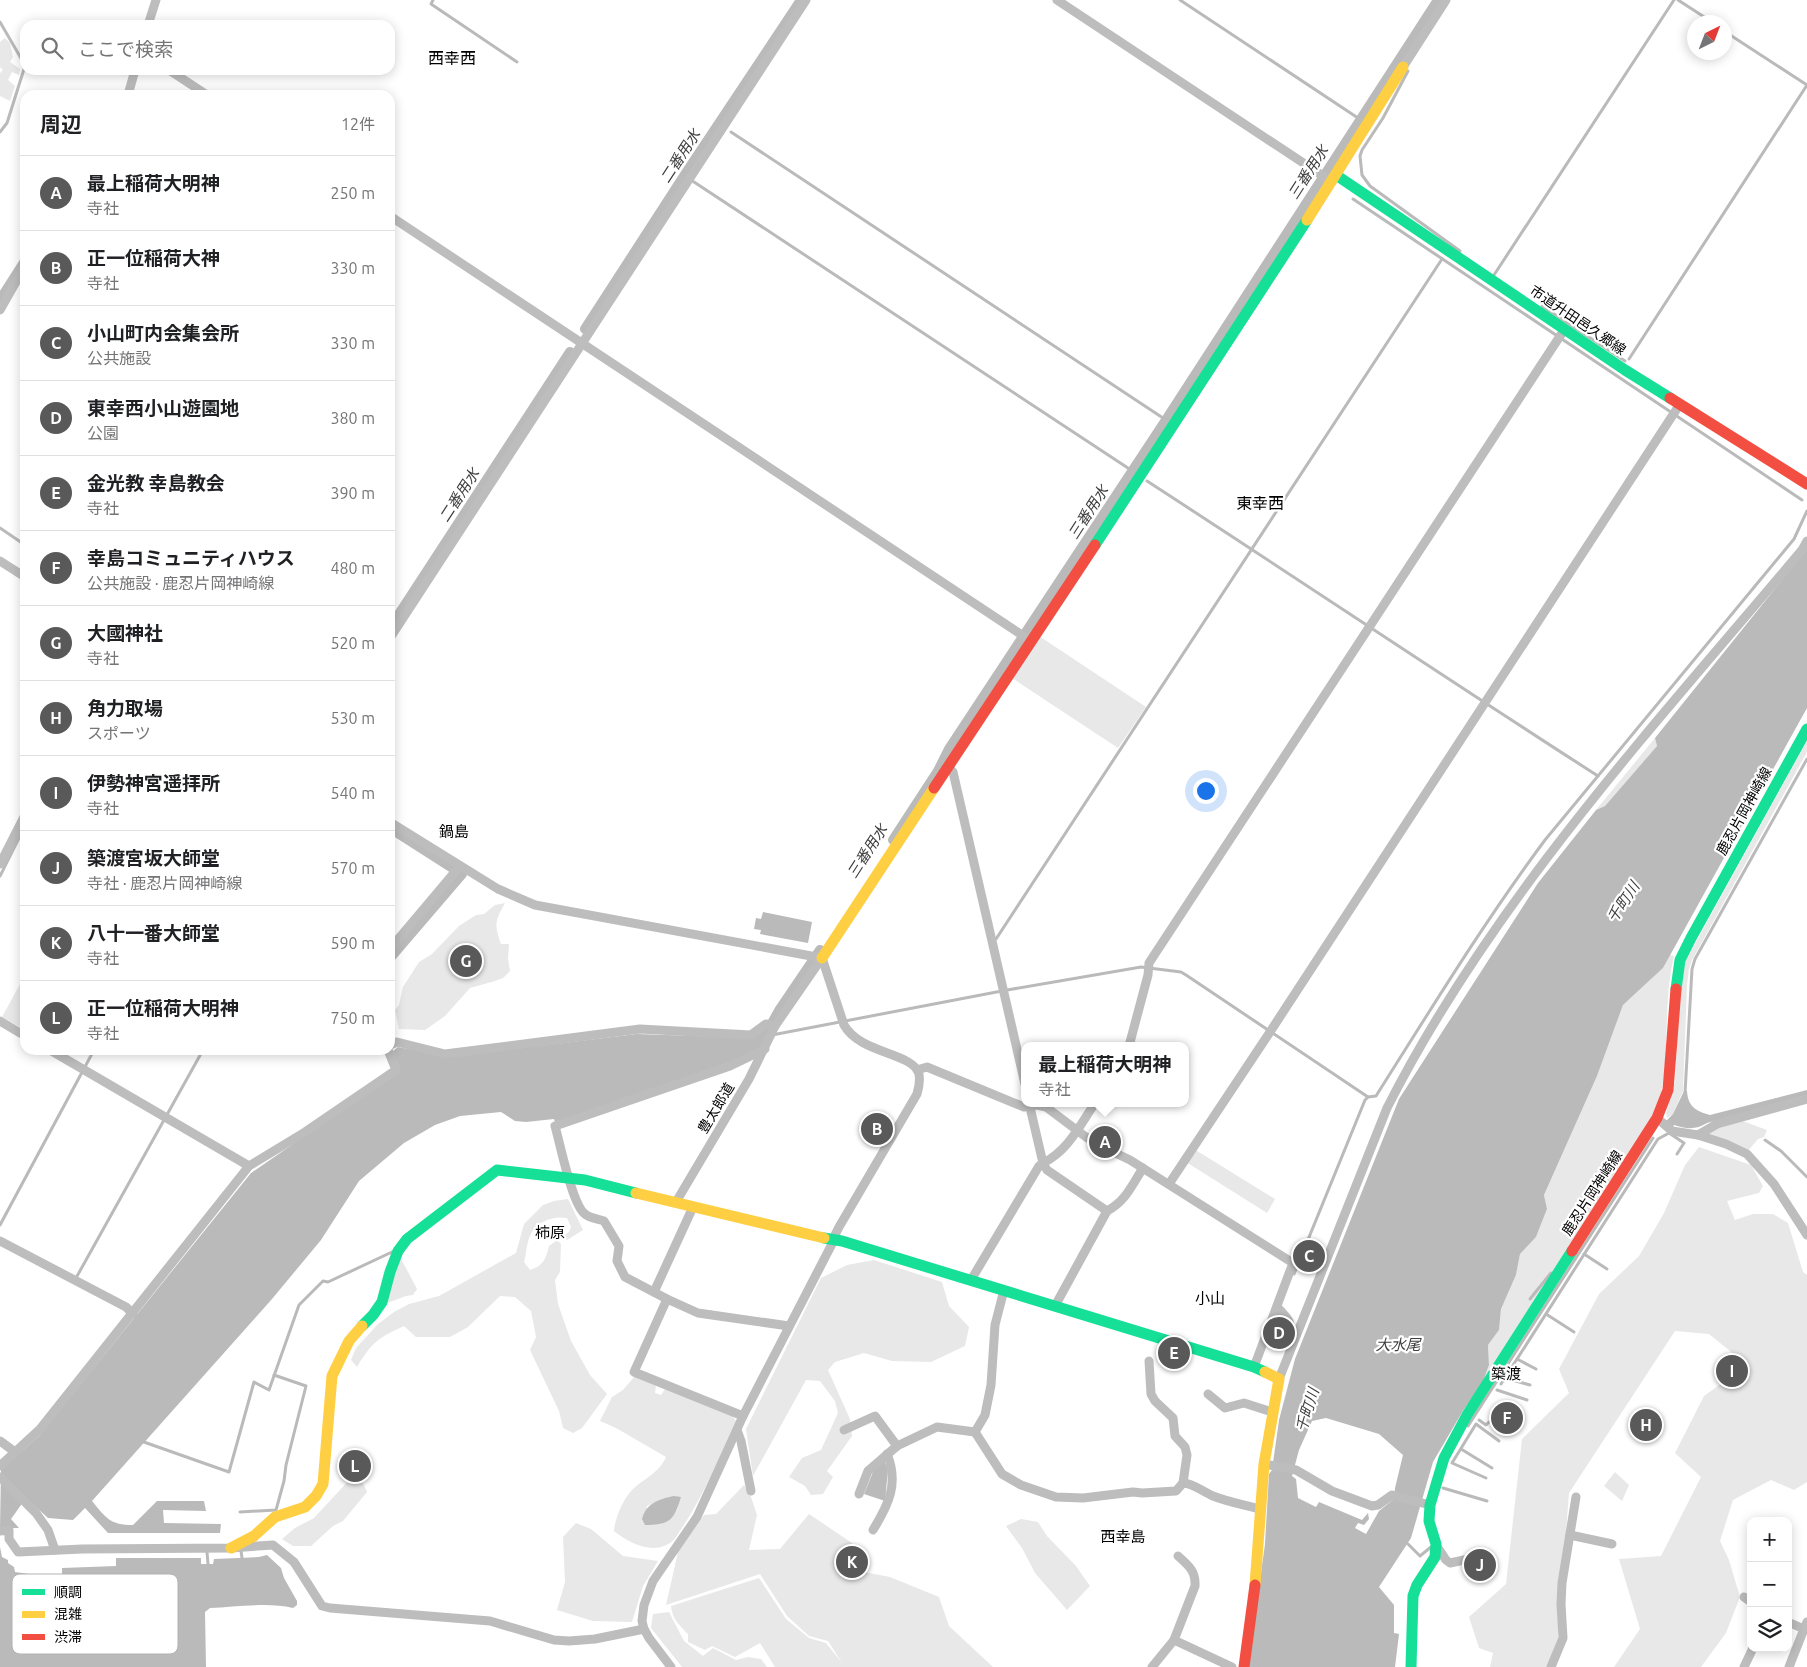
<!DOCTYPE html>
<html lang="ja">
<head>
<meta charset="utf-8">
<style>
  body { margin:0; font-family:Ubuntu,"Noto Sans JP",sans-serif; background:#f2f2f2; color:#202124 }
  .controls { position:absolute; right:15px; bottom:15px; display:grid; overflow:hidden; border-radius:10px; box-shadow:0 2px 12px #0003 }
  .controls button { width:45px; height:45px; display:grid; place-items:center; padding:0; border:0; border-bottom:1px solid #e0e0e0; background:#fff; color:#202124; font:25px sans-serif }
  .compass { position:absolute; left:1687px; top:15px; width:45px; height:45px; border-radius:50%; background:#fff; box-shadow:0 2px 12px #0003; rotate:42deg }
  .you { position:absolute; left:1205px; top:790px; width:18px; height:18px; margin:-12px; border:4px solid #fff; border-radius:50%; background:#1a73e8; box-shadow:0 0 0 8px #1a73e833 }
  .badge { display:grid; place-items:center; width:32px; height:32px; border-radius:50%; background:#595959; color:#fff; font-size:16px; font-weight:700 }
  .pin { position:absolute; translate:-50% -50%; border:2px solid #fff; box-shadow:0 1px 5px #0006 }
  .popup { position:absolute; left:1021px; top:1042px; width:168px; height:65px; box-sizing:border-box; display:grid; place-content:center; border-radius:10px; background:#fff; filter:drop-shadow(0 1px 4px #0005); font-size:16px; white-space:nowrap; color:#757577 }
  .popup b { font-size:19px; color:#202124 }
  .popup::after { content:''; position:absolute; left:50%; top:100%; margin-left:-10px; border:10px solid transparent; border-top-color:#fff }
  .list { margin:0; padding:0; list-style:none }
  h2 { display:flex; justify-content:space-between; align-items:center; height:65px; margin:0; padding:0 20px; font-size:21px }
  h2 small { font-size:16px; font-weight:400; color:#757577 }
  .list li { display:grid; grid-template-columns:32px 1fr auto; gap:15px; align-items:center; box-sizing:border-box; height:75px; padding:0 20px; border-top:1px solid #e0e0e0 }
  .list b { display:block; font-size:19px; white-space:nowrap }
  .list p { margin:0; font-size:16px; white-space:nowrap; color:#757577 }
  .list em { font-size:16px; font-style:normal; color:#757577 }
  .icon { flex:none; width:28px; height:28px; fill:none; stroke:currentColor; stroke-width:2; stroke-linecap:round; stroke-linejoin:round }
  .map { position:relative; flex:none; width:1807px; height:1667px; overflow:hidden }
  .search { position:absolute; background:#fff; box-shadow:0 2px 12px #0003; left:20px; top:20px; width:375px; height:55px; display:flex; align-items:center; gap:12px; box-sizing:border-box; padding:0 18px; border-radius:15px; color:#757577; font-size:19px }
  .panel { position:absolute; background:#fff; box-shadow:0 2px 12px #0003; left:20px; top:90px; width:375px; height:965px; border-radius:15px }
  .map>svg:first-child { display:block }
</style>
</head>
<body>
<div class="map">
<svg width="1807" height="1667" viewBox="0 0 1807 1667">
  <rect width="100%" height="100%" fill="#fff"/>
  <g fill="#e8e8e8" fill-rule="evenodd">
    <path d="M5 38 10 43 13 57 10 62 20 69 19 75 12 72 8 80 15 86 10 101 0 96V73L3 70 0 67V42Z"/>
    <path d="M1039 636 1146 707 1118 748 1012 678Z"/>
    <path d="M1655 738 1657 746 1605 806 1596 810Z"/>
    <path d="M1807 741V752L1692 960 1689 969 1687 985 1683 1091 1673 1114 1667 1118 1666 1113 1675 1082 1680 982 1685 962Z"/>
    <path d="M505 903C495 921 494 924 501 944H509L508 959 510 971 503 978 495 981 470 988 445 1016 425 1030 399 1029 395 1010 399 1005 403 987 419 962 432 954 459 926 476 915 484 914 495 905Z"/>
    <path d="M1670 955 1674 956C1663 1002 1670 1049 1661 1093 1659 1102 1655 1110 1652 1119L1482 1384 1489 1365 1488 1345 1499 1330 1501 1309 1516 1275 1520 1254 1536 1237 1547 1209 1544 1195 1597 1076 1623 1005 1663 968Z"/>
    <path d="M25 975V1030L2 1017Z"/>
    <path d="M1740 1120 1767 1130 1764 1137 1758 1139 1747 1152 1708 1136 1707 1131Z"/>
    <path d="M1699 1147 1751 1165 1763 1186 1759 1193 1727 1201 1735 1220 1753 1214H1773L1788 1223 1803 1272 1807 1275V1482L1794 1490 1771 1480 1733 1500 1720 1541 1729 1560 1740 1597 1726 1633 1701 1667H1614L1640 1629 1619 1559 1661 1556 1701 1477 1675 1453 1704 1396 1732 1376 1735 1355 1709 1334 1675 1331 1569 1493 1558 1638 1547 1667H1490L1493 1653 1479 1648 1469 1617 1506 1584 1522 1439 1569 1393 1559 1369 1599 1294 1639 1256 1664 1213 1685 1165Z"/>
    <path d="M1194 1149 1275 1199 1267 1213 1186 1162Z"/>
    <path d="M568 1199 583 1230 567 1240 562 1237 569 1232 571 1227 567 1218C550 1215 532 1224 528 1242 526 1249 526 1255 524 1262L530 1270C543 1266 546 1259 549 1246L557 1240 561 1244 560 1272 555 1280 558 1304 571 1341 590 1375 607 1394 582 1428 573 1433 563 1428 559 1411 530 1350 536 1337 531 1311 515 1297 500 1296 468 1327 450 1337H416L404 1326C378 1338 372 1342 357 1367L351 1360 356 1348 368 1335 378 1324 394 1312 409 1304 439 1296 516 1253 524 1224 543 1205 554 1201Z"/>
    <path d="M399 1255 417 1289 413 1295 406 1296 387 1303Z"/>
    <path d="M874 1260 942 1282 949 1306 969 1327 965 1346 931 1362 892 1361 864 1353 835 1362 828 1370 850 1419 852 1436 827 1471 833 1477 823 1494 811 1495 805 1486 789 1477 802 1458 821 1450 838 1413 835 1401 820 1381 806 1380 753 1476 746 1429 821 1278 847 1265Z"/>
    <path d="M1279 1312 1289 1327 1285 1348 1268 1339Z"/>
    <path d="M635 1376 656 1385 655 1393 661 1395 665 1389 732 1416 736 1421C719 1457 704 1495 682 1528 679 1532 675 1540 670 1543 652 1555 629 1543 614 1531 615 1518 623 1499 633 1489 645 1478 659 1473 666 1457L616 1428 600 1421 612 1397 623 1390ZM664 1498 678 1508C667 1524 665 1525 645 1525L647 1506Z"/>
    <path d="M1615 1472 1629 1485 1622 1501 1604 1486Z"/>
    <path d="M353 1476 361 1479 367 1492 343 1521 333 1526 311 1546H293L282 1539 295 1528 314 1518Z"/>
    <path d="M744 1485 751 1497 757 1515 749 1550 780 1549 809 1514 852 1543 848 1569 890 1577 939 1597 949 1626 993 1667H775L760 1643 735 1657 712 1646 705 1650 688 1642V1634C680 1626 672 1619 671 1606L759 1578 786 1619 809 1638 826 1643 842 1663 828 1641 809 1636 787 1616 760 1574 666 1605 678 1552 704 1515 716 1514Z"/>
    <path d="M1021 1519 1038 1522 1047 1536 1076 1566 1090 1586 1067 1610 1035 1573 1022 1548 1006 1526Z"/>
    <path d="M576 1523 591 1529 623 1556 658 1561 643 1586 632 1622 593 1621 557 1610 565 1582 563 1537Z"/>
    <path d="M669 1612 684 1641 703 1656 713 1648 736 1660 748 1657 761 1659 767 1667H682L651 1628 653 1614Z"/>
  </g>
  <g fill="#bababa" fill-rule="evenodd">
    <path d="M1807 549V708L1663 968 1623 1005 1597 1076 1544 1195 1547 1209 1536 1237 1520 1254 1516 1275 1501 1309 1499 1330 1488 1345 1489 1365 1482 1384 1464 1409 1433 1462 1411 1538 1379 1587 1394 1605V1633L1399 1634 1395 1667H1248L1265 1544 1269 1474 1272 1470 1279 1420 1295 1359 1399 1099 1538 883 1596 810 1605 806 1657 746 1655 738ZM1326 1418 1379 1434 1403 1455 1395 1488 1394 1499 1379 1511 1366 1534 1355 1528 1358 1523 1364 1525 1369 1519 1368 1513 1362 1520 1319 1502 1316 1507 1298 1498 1296 1479 1292 1476 1299 1450 1312 1421Z"/>
    <path d="M763 912 812 922 808 943 760 934 761 930 754 929 756 918 761 919Z"/>
    <path d="M766 1028 771 1029 759 1049 729 1063 555 1122 554 1119 526 1122 515 1121 501 1112 460 1116 435 1125 404 1143 359 1181 321 1240 272 1299 92 1501C106 1518 110 1525 133 1525L157 1501H204L206 1511 163 1510 164 1523 221 1524 220 1533H108L85 1508 73 1520 48 1518 26 1498 11 1519 19 1528H0L1 1470 39 1436 251 1173 399 1071 393 1051 398 1047 449 1057 637 1034 753 1038Z"/>
    <path d="M1807 1090V1095L1707 1123C1696 1130 1686 1129 1674 1125L1669 1132 1662 1125 1673 1114 1684 1091H1687C1688 1107 1696 1111 1710 1115Z"/>
    <path d="M884 1460 888 1470 885 1501 864 1494 873 1472Z"/>
    <path d="M674 1496 681 1497C674 1520 670 1525 645 1525L642 1519C646 1503 659 1499 674 1496Z"/>
    <path d="M0 1547 2 1557 8 1560V1563L14 1567 15 1572 29 1574 28 1583 26 1588 30 1586 60 1585V1579L62 1576V1568L116 1566V1558H201V1564H213L214 1559 259 1557 267 1555 281 1568 284 1578 297 1601V1605L293 1608C268 1602 236 1607 210 1608L205 1612 206 1667H0Z"/>
  </g>
  <g fill="none" stroke-linecap="round" stroke-linejoin="round">
    <g stroke="#bababa" stroke-width="3">
      <path d="M433 0 431 4 517 62"/>
      <path d="M1180 0 1361 120"/>
      <path d="M1678 0 1712 22"/>
      <path d="M0 22 22 60 24 69 7 123 0 132"/>
      <path d="M1724 31 1807 85"/>
      <path d="M1408 71 1383 118 1362 150 1360 156 1362 175 1370 186 1460 251"/>
      <path d="M731 132 1166 420"/>
      <path d="M691 180 1134 472"/>
      <path d="M1353 199 1802 500"/>
      <path d="M1494 275 1674 0"/>
      <path d="M1542 306 1625 361"/>
      <path d="M1629 359 1807 85"/>
      <path d="M1147 481C1298 579 1447 679 1598 776"/>
      <path d="M0 528 25 545"/>
      <path d="M0 876 25 826"/>
      <path d="M996 939 1442 259"/>
      <path d="M772 1035 1007 990 1141 967 1181 972 1186 975 1368 1097 1376 1096C1431 1009 1484 922 1545 840L1794 539 1807 511"/>
      <path d="M1685 1093 1692 969 1695 959 1807 759"/>
      <path d="M1765 1140 1781 1151 1807 1177"/>
      <path d="M0 1225 94 1050"/>
      <path d="M1584 1254 1607 1269"/>
      <path d="M1294 1274 1365 1100 1368 1097"/>
      <path d="M76 1278 203 1050"/>
      <path d="M1530 1299 1551 1273"/>
      <path d="M1546 1314 1574 1332"/>
      <path d="M1517 1359 1536 1369"/>
      <path d="M1505 1378 1530 1385"/>
      <path d="M1501 1384 1658 1139 1669 1133 1684 1143 1677 1154"/>
      <path d="M1497 1390 1527 1400"/>
      <path d="M1479 1420 1486 1425 1489 1422"/>
      <path d="M1468 1426 1653 1138"/>
      <path d="M141 1441 229 1472 254 1382 269 1390 299 1305 323 1281 328 1282 392 1252"/>
      <path d="M1461 1449 1492 1468"/>
      <path d="M1486 1478 1452 1463 1476 1424 1499 1441"/>
      <path d="M1443 1488 1487 1501"/>
      <path d="M240 1512 276 1510 284 1481 286 1465 306 1386 274 1375"/>
      <path d="M1408 1544 1420 1556 1431 1547"/>
      <path d="M241 1551 242 1558"/>
      <path d="M207 1552 208 1564"/>
    </g>
    <g stroke="#bababa" stroke-width="10">
      <path d="M0 300 25 261"/>
      <path d="M585 329 684 176 801 0"/>
      <path d="M390 628 570 352"/>
      <path d="M390 828 462 874 390 958"/>
      <path d="M893 840 938 771 949 749 1166 420 1438 0"/>
      <path d="M767 1032 780 1009 820 950"/>
    </g>
    <g stroke="#bdbdbd" stroke-width="9">
      <path d="M1057 0 1332 182"/>
      <path d="M148 25 156 0"/>
      <path d="M1403 67 1446 0"/>
      <path d="M169 70 207 95"/>
      <path d="M128 95 135 70"/>
      <path d="M390 216 1031 641"/>
      <path d="M0 310 25 266"/>
      <path d="M0 561 25 577"/>
      <path d="M390 638 806 0"/>
      <path d="M948 767 953 772 1025 1084"/>
      <path d="M390 822 498 889 535 905 822 958"/>
      <path d="M0 864 25 815"/>
      <path d="M390 949 460 866"/>
      <path d="M822 958 844 1025C860 1053 907 1052 918 1071 921 1078 919 1087 917 1094L839 1227 833 1239"/>
      <path d="M0 1021 25 1036"/>
      <path d="M390 1045 397 1042 445 1054 640 1029 751 1035 766 1024 775 1026"/>
      <path d="M1129 1046 1148 975 1149 963 1564 330"/>
      <path d="M765 1049 730 1066 555 1126C560 1143 572 1205 585 1214 589 1218 598 1219 604 1221L619 1246 617 1261 625 1277 667 1299 698 1313 789 1326"/>
      <path d="M50 1050 249 1166"/>
      <path d="M917 1070 927 1067 1024 1107 1037 1105 1046 1107 1086 1137 1107 1149 1130 1160 1293 1263 1254 1367"/>
      <path d="M1657 1118 1672 1131 1698 1135 1726 1144 1747 1154 1774 1184 1807 1235"/>
      <path d="M1698 1135 1717 1124 1807 1099"/>
      <path d="M1169 1184 1268 1035 1680 404"/>
      <path d="M676 1202 749 1079 775 1026 822 958"/>
      <path d="M1107 1211C1126 1201 1132 1185 1143 1168"/>
      <path d="M0 1241 126 1307 133 1314"/>
      <path d="M971 1280 1039 1166 1043 1163 1029 1103"/>
      <path d="M1004 1290 995 1325 991 1385 985 1415 975 1432 1002 1474 1021 1485 1056 1497 1083 1498 1133 1492 1142 1493 1176 1491 1183 1483C1193 1483 1203 1492 1213 1496 1228 1502 1245 1505 1260 1509"/>
      <path d="M654 1292 693 1207"/>
      <path d="M667 1299 634 1372 743 1416"/>
      <path d="M1055 1306 1107 1211 1047 1170 1043 1163C1068 1151 1080 1125 1095 1103"/>
      <path d="M1277 1307C1293 1323 1291 1322 1288 1344"/>
      <path d="M1149 1361 1151 1394 1155 1401 1173 1418 1175 1436 1185 1447 1187 1455 1183 1483"/>
      <path d="M1279 1379 1387 1108C1492 901 1653 727 1802 550L1807 541"/>
      <path d="M1208 1394 1225 1408 1244 1403 1272 1412"/>
      <path d="M737 1430 741 1441 751 1491"/>
      <path d="M844 1430 875 1416 897 1446"/>
      <path d="M0 1441 15 1452"/>
      <path d="M1264 1464 1296 1470 1332 1491 1372 1506 1378 1505 1392 1495 1430 1505"/>
      <path d="M0 1466 40 1429 249 1166 305 1132 396 1070 388 1050"/>
      <path d="M0 1477 36 1513 48 1530 55 1550"/>
      <path d="M859 1494 868 1471 897 1446 937 1427 975 1432"/>
      <path d="M873 1530C889 1504 899 1483 887 1454"/>
      <path d="M0 1531 9 1530V1539L18 1552 82 1549 231 1548 273 1545 294 1562 322 1606 330 1608 490 1621 554 1640 569 1641 595 1639 644 1629"/>
      <path d="M1570 1535 1612 1544"/>
      <path d="M1436 1545 1446 1560 1450 1563 1464 1560"/>
      <path d="M1744 1597 1751 1602"/>
      <path d="M1788 1622 1804 1629 1807 1622"/>
      <path d="M1174 1640 1232 1667"/>
      <path d="M671 1667 649 1638 644 1629 642 1621 644 1605 653 1581 697 1517 743 1416 833 1242"/>
      <path d="M1152 1667 1174 1640 1195 1586C1196 1571 1188 1565 1178 1556"/>
      <path d="M1551 1667 1563 1638 1561 1604 1562 1583 1576 1497"/>
      <path d="M1744 1667 1753 1648"/>
      <path d="M1789 1667 1804 1629"/>
    </g>
    <g stroke="#16e098" stroke-width="11">
      <path d="M1336 175 1625 370 1670 398"/>
      <path d="M1095 545 1307 220"/>
      <path d="M1676 989 1680 960 1691 938 1807 729"/>
      <path d="M824 1238 842 1241 1254 1367 1265 1372"/>
      <path d="M362 1326 373 1315 382 1302 390 1272 398 1251 407 1239 497 1170 585 1180 636 1193"/>
      <path d="M1411 1667 1413 1596 1417 1585 1435 1557 1436 1544 1429 1521 1430 1505 1444 1458 1467 1415 1572 1251"/>
    </g>
    <g stroke="#ffcf43" stroke-width="11">
      <path d="M1307 220 1403 67"/>
      <path d="M822 958 934 788"/>
      <path d="M636 1193 824 1238"/>
      <path d="M231 1548 254 1536 275 1517 305 1507 316 1496 323 1484 332 1376 349 1341 362 1326"/>
      <path d="M1255 1585 1264 1464 1279 1379 1265 1372"/>
    </g>
    <g stroke="#f24e42" stroke-width="11">
      <path d="M1670 398 1807 484"/>
      <path d="M934 788 1095 545"/>
      <path d="M1572 1251 1657 1118 1668 1090 1676 989"/>
      <path d="M1244 1667 1255 1585"/>
    </g>
  </g>
  <g text-anchor="middle" dominant-baseline="central" stroke-width="4.5" stroke-linejoin="round" paint-order="stroke">
    <g font-size="14" fill="#000" stroke="#fff">
      <text transform="translate(1578 320) rotate(34)">市道升田邑久郷線</text>
      <text transform="translate(1744 811) rotate(-61)">鹿忍片岡神崎線</text>
      <text transform="translate(716 1108) rotate(-59)">豊太郎道</text>
      <text transform="translate(1592 1193) rotate(-57)">鹿忍片岡神崎線</text>
    </g>
    <g font-size="15" font-style="italic" fill="#3e3e3e" stroke="#fff">
      <text transform="translate(680 156) rotate(-57)">二番用水</text>
      <text transform="translate(1308 172) rotate(-57)">三番用水</text>
      <text transform="translate(459 495) rotate(-57)">二番用水</text>
      <text transform="translate(1088 512) rotate(-57)">三番用水</text>
      <text transform="translate(867 851) rotate(-57)">三番用水</text>
      <text transform="translate(1623 902) rotate(-57)">千町川</text>
      <text x="1398" y="1344">大水尾</text>
      <text transform="translate(1307 1410) rotate(-73)">千町川</text>
    </g>
    <g font-size="15" fill="#000" stroke="#fff">
      <text x="454" y="831">鍋島</text>
      <text x="550" y="1232">柿原</text>
      <text x="1210" y="1298">小山</text>
      <text x="1506" y="1373">築渡</text>
      <text x="1123" y="1536">西幸島</text>
    </g>
    <g font-size="16" fill="#000" stroke="#fff">
      <text x="452" y="58">西幸西</text>
      <text x="1260" y="503">東幸西</text>
    </g>
  </g>
  <rect x="12" y="1574" width="166" height="80" rx="8" fill="#fff" stroke="#b2b2b2" stroke-width="1"/>
  <rect x="22" y="1589" width="23" height="6" fill="#16e098"/>
  <rect x="22" y="1611" width="23" height="7" fill="#ffcf43"/>
  <rect x="22" y="1634" width="23" height="6" fill="#f24e42"/>
  <g font-size="14" fill="#000">
    <text x="54" y="1597">順調</text>
    <text x="54" y="1619">混雑</text>
    <text x="54" y="1642">渋滞</text>
  </g>
</svg>
<div class="controls">
<button>+</button>
<button>−</button>
<button><svg class="icon" aria-label="layers" viewBox="0 0 24 24"><path d="M12 4l9 5-9 5-9-5zM3 14l9 5 9-5"/></svg></button>
</div>
<svg class="compass" viewBox="-18 -18 36 36"><path d="M0-13l5 13h-10z" fill="#e53935"/><path d="M0 13l5-13h-10z" fill="#757577"/></svg>
<div class="you"></div>
<div class="pin badge" style="left:1105px;top:1142px">A</div>
<div class="popup"><b>最上稲荷大明神</b>寺社</div>
<div class="pin badge" style="left:877px;top:1129px">B</div>
<div class="pin badge" style="left:1309px;top:1256px">C</div>
<div class="pin badge" style="left:1279px;top:1333px">D</div>
<div class="pin badge" style="left:1174px;top:1353px">E</div>
<div class="pin badge" style="left:1507px;top:1418px">F</div>
<div class="pin badge" style="left:466px;top:961px">G</div>
<div class="pin badge" style="left:1646px;top:1425px">H</div>
<div class="pin badge" style="left:1732px;top:1371px">I</div>
<div class="pin badge" style="left:1480px;top:1565px">J</div>
<div class="pin badge" style="left:852px;top:1562px">K</div>
<div class="pin badge" style="left:355px;top:1466px">L</div>
<div class="search"><svg class="icon" aria-label="search" viewBox="0 0 24 24"><circle cx="10" cy="10" r="6"/><path d="M15 15l6 6"/></svg>ここで検索</div>
<section class="panel">
<h2>周辺<small>12件</small></h2>
<ul class="list">
<li><span class="badge">A</span><div><b>最上稲荷大明神</b><p>寺社</p></div><em>250 m</em></li>
<li><span class="badge">B</span><div><b>正一位稲荷大神</b><p>寺社</p></div><em>330 m</em></li>
<li><span class="badge">C</span><div><b>小山町内会集会所</b><p>公共施設</p></div><em>330 m</em></li>
<li><span class="badge">D</span><div><b>東幸西小山遊園地</b><p>公園</p></div><em>380 m</em></li>
<li><span class="badge">E</span><div><b>金光教 幸島教会</b><p>寺社</p></div><em>390 m</em></li>
<li><span class="badge">F</span><div><b>幸島コミュニティハウス</b><p>公共施設 · 鹿忍片岡神崎線</p></div><em>480 m</em></li>
<li><span class="badge">G</span><div><b>大國神社</b><p>寺社</p></div><em>520 m</em></li>
<li><span class="badge">H</span><div><b>角力取場</b><p>スポーツ</p></div><em>530 m</em></li>
<li><span class="badge">I</span><div><b>伊勢神宮遥拝所</b><p>寺社</p></div><em>540 m</em></li>
<li><span class="badge">J</span><div><b>築渡宮坂大師堂</b><p>寺社 · 鹿忍片岡神崎線</p></div><em>570 m</em></li>
<li><span class="badge">K</span><div><b>八十一番大師堂</b><p>寺社</p></div><em>590 m</em></li>
<li><span class="badge">L</span><div><b>正一位稲荷大明神</b><p>寺社</p></div><em>750 m</em></li>
</ul>
</section>
</div>
</body>
</html>
